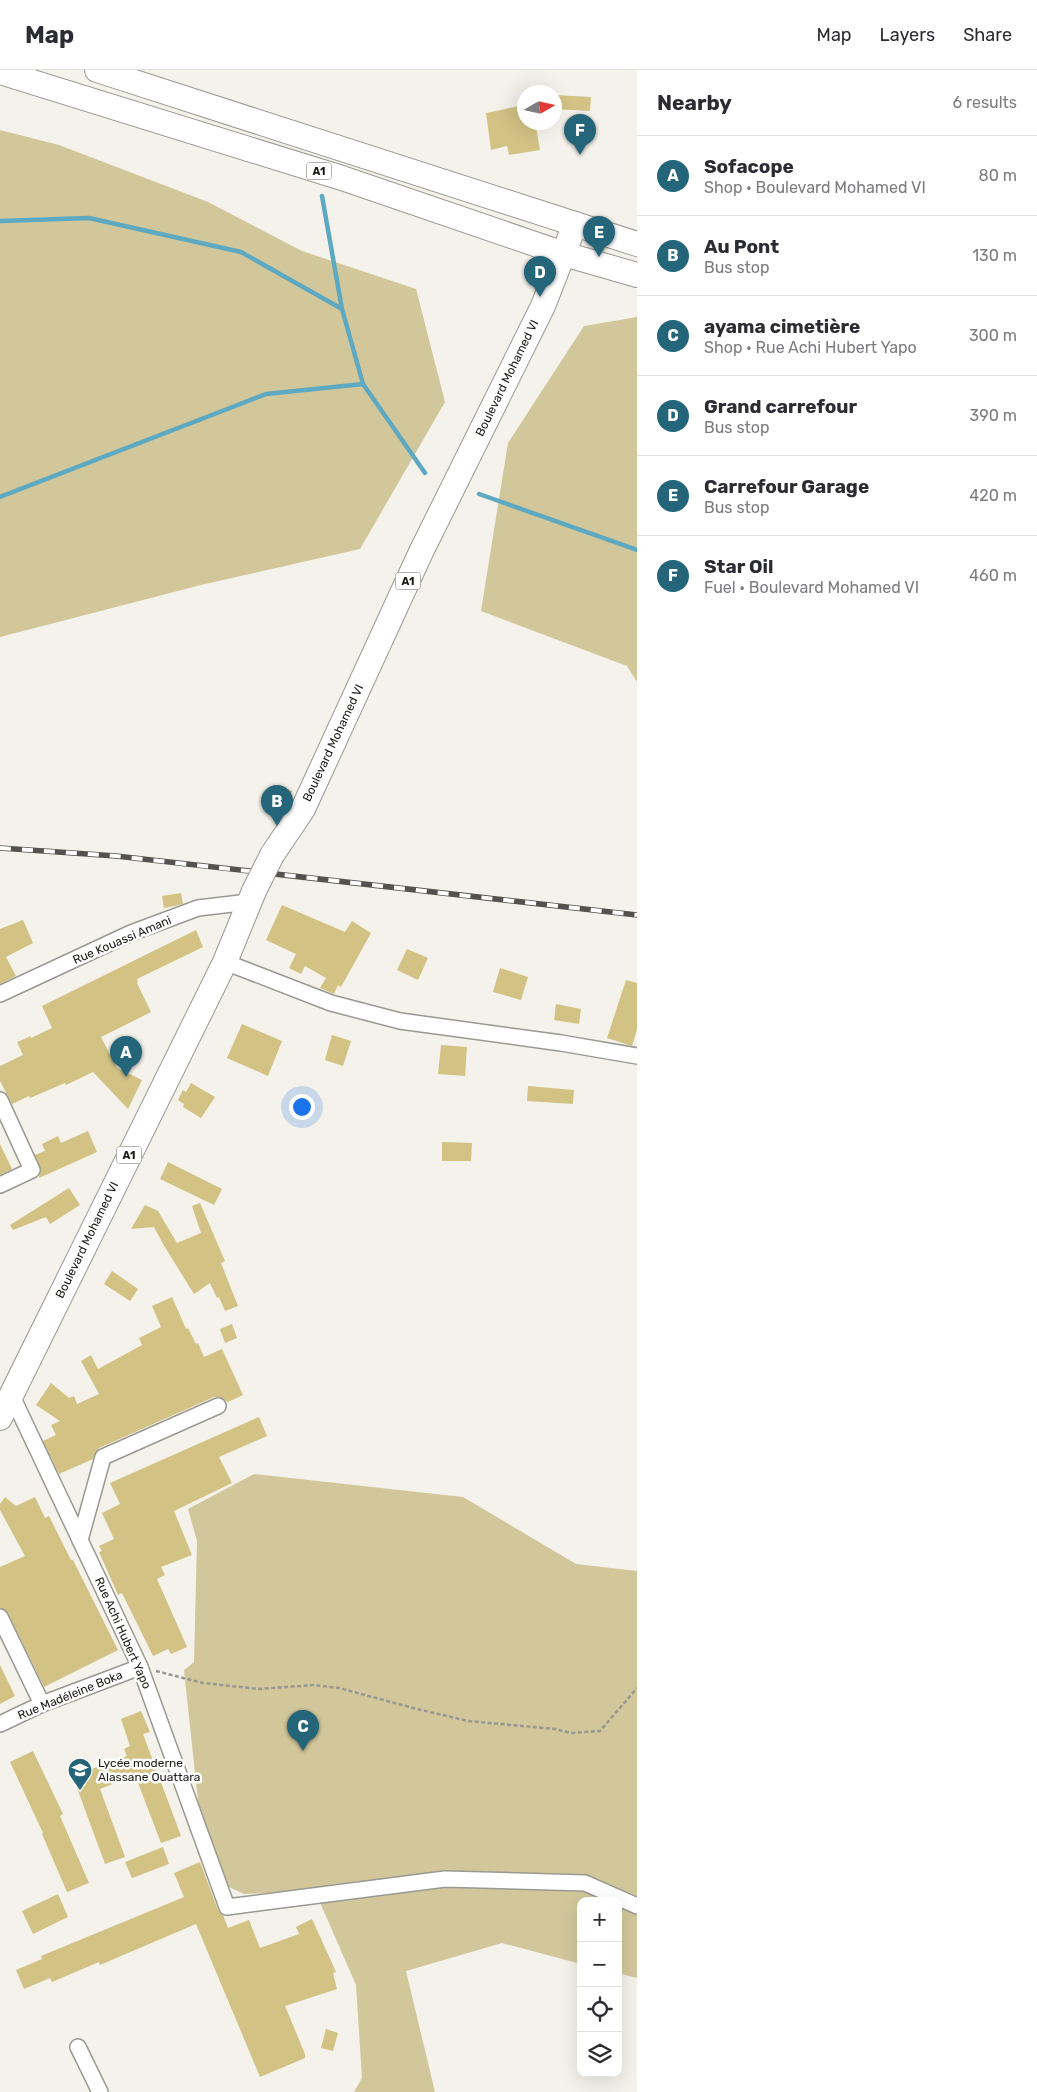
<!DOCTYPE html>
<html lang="en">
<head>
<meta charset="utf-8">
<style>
  body { margin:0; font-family:Rubik,sans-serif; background:#f2f2f3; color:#2b2b33 }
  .controls { position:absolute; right:15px; bottom:15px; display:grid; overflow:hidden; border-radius:10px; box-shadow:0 5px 20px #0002 }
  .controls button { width:45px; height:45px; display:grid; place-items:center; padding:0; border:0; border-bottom:1px solid #e1e1e2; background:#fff; color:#2b2b33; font:25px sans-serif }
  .compass { position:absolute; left:517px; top:15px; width:45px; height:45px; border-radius:50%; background:#fff; box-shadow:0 5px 20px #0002; rotate:81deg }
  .you { position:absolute; left:301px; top:1036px; width:18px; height:18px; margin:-12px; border:4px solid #fff; border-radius:50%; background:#1a73e8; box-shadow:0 0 0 8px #1a73e833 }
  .badge { display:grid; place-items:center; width:32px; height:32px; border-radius:50%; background:#246579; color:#fff; font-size:16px; font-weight:700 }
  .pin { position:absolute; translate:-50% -41px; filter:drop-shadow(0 1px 2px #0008) }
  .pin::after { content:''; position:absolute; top:26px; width:18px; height:15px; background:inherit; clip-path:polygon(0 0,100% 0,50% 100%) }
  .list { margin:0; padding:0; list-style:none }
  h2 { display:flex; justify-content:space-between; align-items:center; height:65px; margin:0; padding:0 20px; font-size:21px }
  h2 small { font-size:16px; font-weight:400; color:#7c7c81 }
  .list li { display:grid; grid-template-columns:32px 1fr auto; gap:15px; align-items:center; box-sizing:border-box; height:80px; padding:0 20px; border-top:1px solid #e1e1e2 }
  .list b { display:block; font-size:19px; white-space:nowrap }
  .list p { margin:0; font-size:16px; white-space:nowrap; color:#7c7c81 }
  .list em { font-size:16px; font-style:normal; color:#7c7c81 }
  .icon { flex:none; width:28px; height:28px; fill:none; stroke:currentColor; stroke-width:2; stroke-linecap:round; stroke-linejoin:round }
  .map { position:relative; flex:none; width:637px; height:2022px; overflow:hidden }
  header { display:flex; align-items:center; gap:30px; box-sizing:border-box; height:70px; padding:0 25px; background:#fff; border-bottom:1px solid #e1e1e2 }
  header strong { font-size:24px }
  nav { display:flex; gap:28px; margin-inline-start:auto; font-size:18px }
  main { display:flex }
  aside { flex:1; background:#fff }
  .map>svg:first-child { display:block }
</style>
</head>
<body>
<header>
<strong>Map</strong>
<nav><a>Map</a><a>Layers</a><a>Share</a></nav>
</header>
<main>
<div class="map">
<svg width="637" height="2022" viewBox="0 0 637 2022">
  <rect width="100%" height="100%" fill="#f4f2ea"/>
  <g fill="#d2c79b">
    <path d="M0 60 59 75 208 132 302 181 416 219 445 332 360 479 201 515 0 567Z"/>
    <path d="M637 247V612L627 596 481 541 508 373 584 256Z"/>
    <path d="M254 1404 463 1427 576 1494 637 1501V1908L618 1903V1831H581V1894L502 1873 406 1901 435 2022H354L362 2008 356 1915 315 1821 244 1824 227 1816 200 1750 184 1600 194 1592 197 1471 188 1439Z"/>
  </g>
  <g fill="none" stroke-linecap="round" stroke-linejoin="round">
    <g stroke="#5ea9c2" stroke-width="4.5">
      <path d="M322 126 342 239"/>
      <path d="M0 151 89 148 241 182 342 239 363 314 425 403"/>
      <path d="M479 424 637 480"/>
      <path d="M0 427 266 324 363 314"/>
    </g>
  </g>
  <g fill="#d2c284">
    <path d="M554 25 591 27 590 41 554 39Z"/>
    <path d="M524 35V52H535L540 80 509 85 507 76 491 80 486 43Z"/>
    <path d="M278 716 292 721 288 733 274 729Z"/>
    <path d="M181 823 183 834 164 838 162 826Z"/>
    <path d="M282 835 345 862 352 851 371 863 341 917 338 915 334 924 320 918 326 908 305 896 301 904 289 898 296 884 266 870Z"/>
    <path d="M23 850 33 873 6 887 16 906 0 914V859Z"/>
    <path d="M196 860 203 877 137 909 138 912 137 913 151 942 101 967 117 998 142 1010 128 1039 93 1002 66 1015 65 1013 30 1028 29 1026 12 1034 0 1011V996L23 985 17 972 31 966V968L52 958 42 936Z"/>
    <path d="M407 879 428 888 418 910 397 900Z"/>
    <path d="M500 898 528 907 521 930 493 922Z"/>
    <path d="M626 910 637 913V959L632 976 607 968Z"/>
    <path d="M556 934 581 939 579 954 554 950Z"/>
    <path d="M242 954 282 971 268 1006 227 988Z"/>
    <path d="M332 965 351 971 343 996 325 990Z"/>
    <path d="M441 975 467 977 465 1006 438 1004Z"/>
    <path d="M191 1013 215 1027 201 1048 183 1037 184 1034 178 1030 183 1020 186 1022Z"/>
    <path d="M528 1016 574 1020 573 1034 527 1031Z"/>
    <path d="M88 1061 97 1082 39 1108 41 1100 35 1085 45 1081 42 1074 58 1066 61 1073Z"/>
    <path d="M442 1072 472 1073 471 1091H442Z"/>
    <path d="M0 1074 12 1099 0 1105Z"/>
    <path d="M168 1092 222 1119 214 1135 160 1109Z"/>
    <path d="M69 1118 80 1135 50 1154 46 1147 13 1160 10 1155Z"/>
    <path d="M200 1133 225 1191 221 1193 238 1236 225 1241 219 1227 217 1228 210 1213 194 1224 163 1174 154 1157 131 1159 145 1135 158 1141 177 1173 201 1163 192 1136Z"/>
    <path d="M112 1201 138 1219 130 1231 104 1214Z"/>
    <path d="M172 1227 186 1259 188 1258 196 1274 198 1273 204 1287 222 1279 243 1325 228 1332 219 1327H214L99 1378 96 1381 93 1389 59 1404 43 1371 56 1365 51 1355 60 1351 36 1335 51 1313 69 1328 74 1326 77 1334 99 1324 81 1291 91 1285 98 1299 142 1275 139 1268 161 1257 152 1236Z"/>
    <path d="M232 1254 237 1268 225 1273 220 1259Z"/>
    <path d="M259 1347 267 1366 219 1387 232 1413 174 1441 192 1485 161 1497 165 1505 157 1509 187 1577 171 1584 168 1579 153 1586 122 1523 118 1525 99 1482 102 1481 99 1476 114 1469 102 1443 120 1434 110 1413Z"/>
    <path d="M5 1427 16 1436 35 1427 45 1448 49 1446 71 1490H73L118 1580 44 1617 8 1543 0 1538V1497L25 1486 0 1440V1434Z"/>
    <path d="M0 1595 15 1626 0 1634Z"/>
    <path d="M141 1641 150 1662 143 1664 181 1766 161 1773 135 1705 100 1719 125 1787 105 1794 70 1699 86 1693 89 1700 127 1686 124 1679 130 1676 121 1649Z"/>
    <path d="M33 1681 63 1744 60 1746 89 1813 67 1822 42 1764 43 1763 10 1692Z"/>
    <path d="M163 1777 169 1794 132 1808 125 1792Z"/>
    <path d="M200 1792 218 1840 223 1845 228 1858 249 1850 260 1878 299 1864 296 1857 312 1849 336 1902 333 1903 337 1919 285 1936 305 1984V1988L260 2007 196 1854 100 1895 99 1892 52 1912 50 1908 24 1919 16 1900 42 1889 41 1886 184 1827 174 1803Z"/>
    <path d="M58 1824 68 1847 33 1864 22 1841Z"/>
    <path d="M326 1959 338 1963 333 1981 321 1978Z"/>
  </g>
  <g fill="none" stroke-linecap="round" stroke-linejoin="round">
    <defs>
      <g id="street">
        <path d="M225 892 331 933 400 951 561 973 637 986"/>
        <path d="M0 924 131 863 198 838 249 832"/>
        <path d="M0 1030 32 1100 0 1115"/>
        <path d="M12 1326 140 1597 227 1837 445 1809 585 1813 637 1836"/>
        <path d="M80 1470 103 1387 218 1336"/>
        <path d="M0 1547 42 1634"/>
        <path d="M0 1654 42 1634 140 1597"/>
        <path d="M78 1977 100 2022"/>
      </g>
      <g id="primary">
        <path d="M97 0 637 174"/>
        <path d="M0 2 342 108 564 184 637 205"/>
        <path d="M272 785 303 739 421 482 543 236 575 154"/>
        <path d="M0 1348 225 892 254 821"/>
      </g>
    </defs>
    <use href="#street" stroke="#9a9991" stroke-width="18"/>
    <use href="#primary" stroke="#9a9991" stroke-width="26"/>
    <path stroke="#989791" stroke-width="2.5" stroke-dasharray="4 2.5" stroke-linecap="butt" d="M156 1601 203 1613 259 1619 313 1615 339 1618 417 1639 468 1651 555 1659 571 1663 600 1661 637 1618"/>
    <use href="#street" stroke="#fff" stroke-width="15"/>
    <use href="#primary" stroke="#fff" stroke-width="24"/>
    <defs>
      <path id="rail" d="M0 778 116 786 637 845"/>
    </defs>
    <use href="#rail" stroke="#53524d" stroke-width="5.5"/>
    <use href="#rail" stroke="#fff" stroke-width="4" stroke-dasharray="11" stroke-linecap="butt"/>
    <defs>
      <path id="primary-bridge" d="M254 821 272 785"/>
    </defs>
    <use href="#primary-bridge" stroke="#9a9991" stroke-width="26" stroke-linecap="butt"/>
    <use href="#primary-bridge" stroke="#fff" stroke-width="24"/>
  </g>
  <defs>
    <symbol id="school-pin" viewBox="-11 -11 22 30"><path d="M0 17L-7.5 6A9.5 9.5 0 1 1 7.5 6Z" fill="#246579" stroke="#fff"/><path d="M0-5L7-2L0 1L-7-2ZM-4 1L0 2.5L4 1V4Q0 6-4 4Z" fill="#fff"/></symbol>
  </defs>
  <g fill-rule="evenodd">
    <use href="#school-pin" x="66" y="1686" width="28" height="38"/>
  </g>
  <g text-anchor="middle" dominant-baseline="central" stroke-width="5" stroke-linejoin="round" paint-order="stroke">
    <g fill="#fff" stroke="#5f5f5d" stroke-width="1">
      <rect x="306.5" y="92.5" width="25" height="17" rx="4"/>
      <rect x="395.5" y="502.5" width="25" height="17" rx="4"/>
      <rect x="116.5" y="1076.5" width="25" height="17" rx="4"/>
    </g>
    <g font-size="11" font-weight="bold" fill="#1b1a17">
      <text x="319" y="101">A1</text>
      <text x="408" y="511">A1</text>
      <text x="129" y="1085">A1</text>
    </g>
    <g font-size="12" fill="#1b1a17" stroke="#fff">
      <text transform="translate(507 308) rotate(-64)">Boulevard Mohamed VI</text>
      <text transform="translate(333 673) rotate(-65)">Boulevard Mohamed VI</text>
      <text transform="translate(122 870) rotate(-23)">Rue Kouassi Amani</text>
      <text transform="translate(87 1170) rotate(-64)">Boulevard Mohamed VI</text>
      <text transform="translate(123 1563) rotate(66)">Rue Achi Hubert Yapo</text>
      <text transform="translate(70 1625) rotate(-22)">Rue Madéleine Boka</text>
    </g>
    <g font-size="12" fill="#1b1a17" stroke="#fff" text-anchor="start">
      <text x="98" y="1693">Lycée moderne<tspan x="98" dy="14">Alassane Ouattara</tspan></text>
    </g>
  </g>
</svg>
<div class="controls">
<button>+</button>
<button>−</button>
<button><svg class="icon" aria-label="locate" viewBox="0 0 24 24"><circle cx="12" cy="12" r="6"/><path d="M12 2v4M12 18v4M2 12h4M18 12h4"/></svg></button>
<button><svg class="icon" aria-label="layers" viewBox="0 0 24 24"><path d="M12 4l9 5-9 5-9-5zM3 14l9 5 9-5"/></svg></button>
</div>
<svg class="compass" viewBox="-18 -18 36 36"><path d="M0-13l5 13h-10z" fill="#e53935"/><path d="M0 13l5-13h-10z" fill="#7c7c81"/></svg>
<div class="you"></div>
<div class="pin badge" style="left:126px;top:1007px">A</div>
<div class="pin badge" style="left:277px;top:756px">B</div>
<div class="pin badge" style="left:303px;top:1681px">C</div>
<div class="pin badge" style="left:540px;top:227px">D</div>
<div class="pin badge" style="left:599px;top:187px">E</div>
<div class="pin badge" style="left:580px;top:85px">F</div>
</div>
<aside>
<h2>Nearby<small>6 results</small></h2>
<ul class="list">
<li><span class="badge">A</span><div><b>Sofacope</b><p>Shop · Boulevard Mohamed VI</p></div><em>80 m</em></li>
<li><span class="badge">B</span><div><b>Au Pont</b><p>Bus stop</p></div><em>130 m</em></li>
<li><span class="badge">C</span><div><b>ayama cimetière</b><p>Shop · Rue Achi Hubert Yapo</p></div><em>300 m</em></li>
<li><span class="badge">D</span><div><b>Grand carrefour</b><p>Bus stop</p></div><em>390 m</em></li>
<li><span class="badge">E</span><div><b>Carrefour Garage</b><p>Bus stop</p></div><em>420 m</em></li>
<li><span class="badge">F</span><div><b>Star Oil</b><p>Fuel · Boulevard Mohamed VI</p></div><em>460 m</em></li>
</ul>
</aside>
</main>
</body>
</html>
